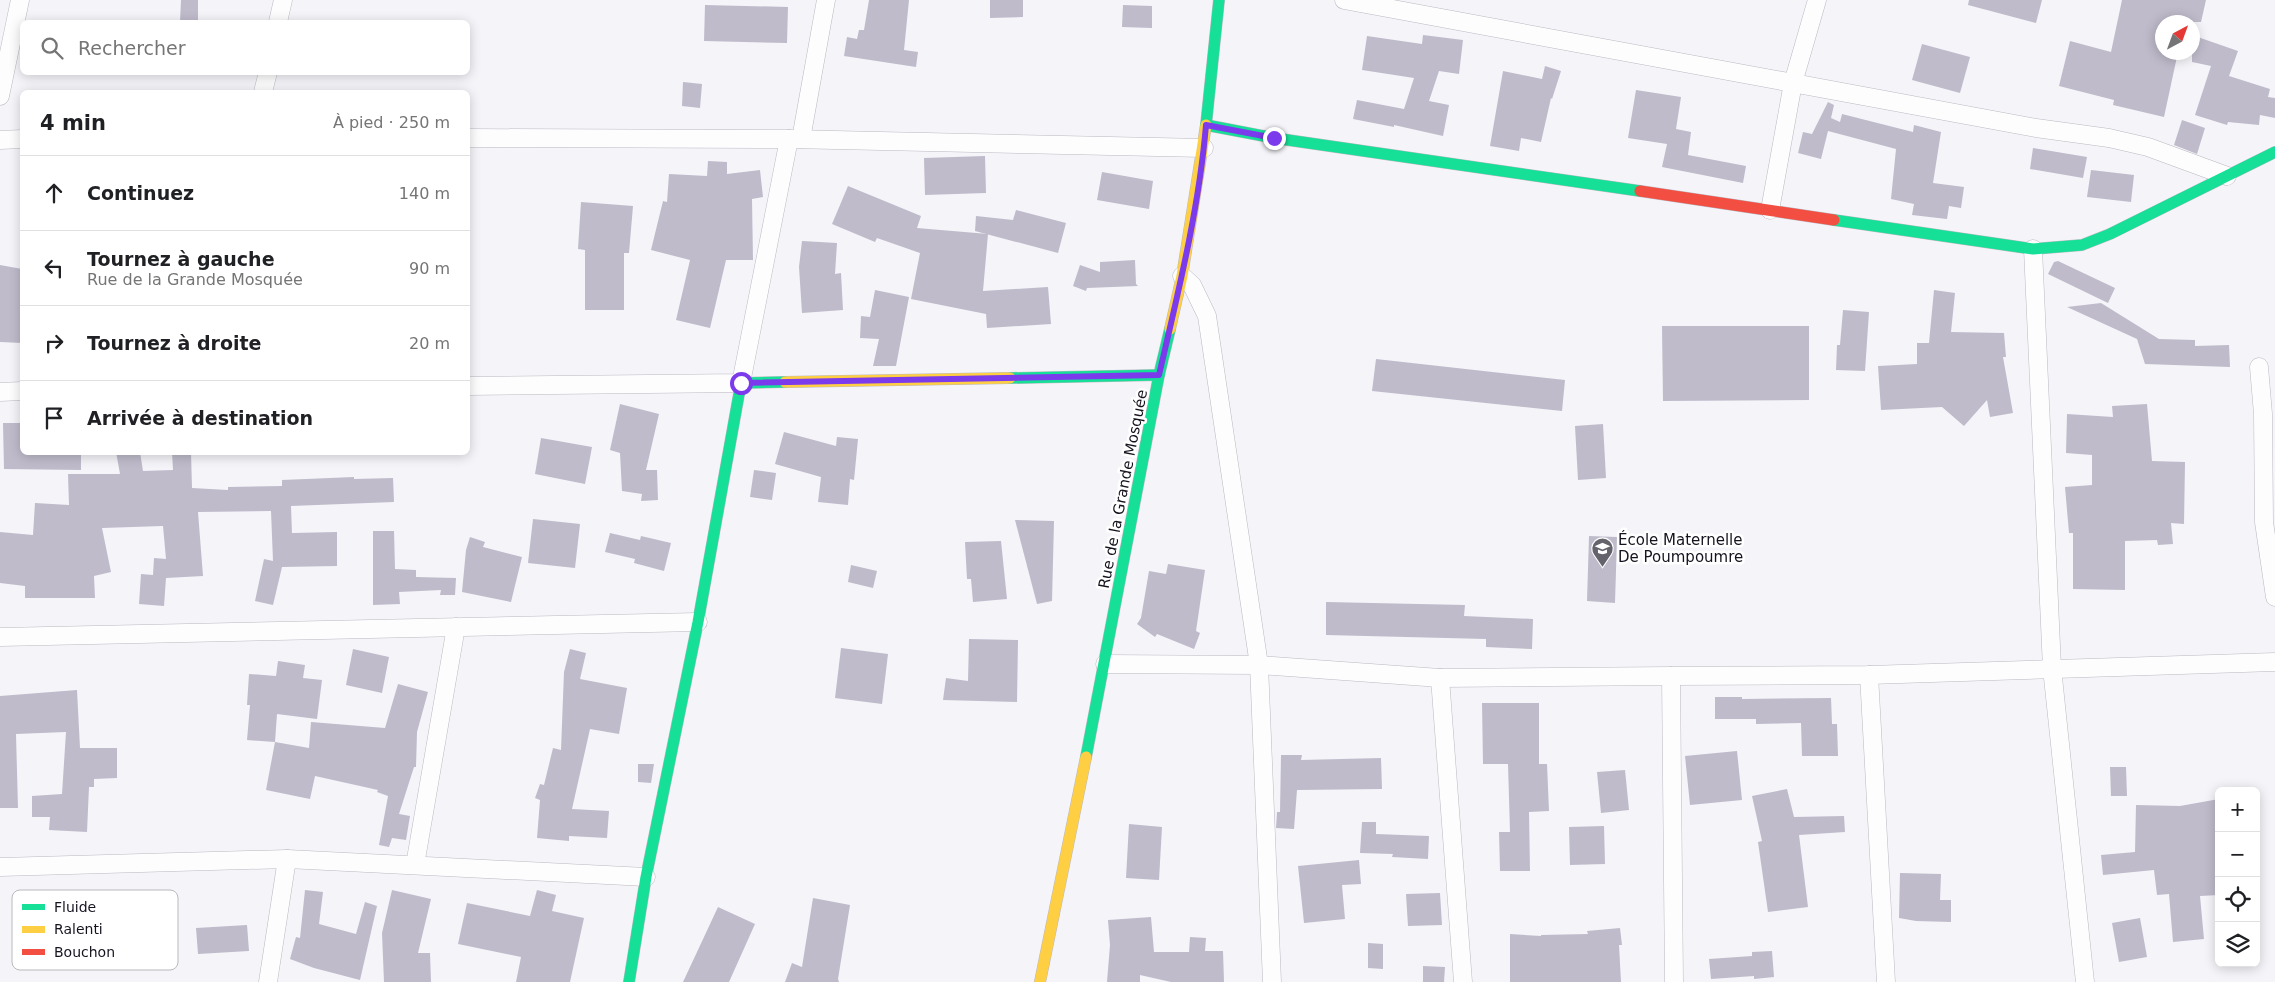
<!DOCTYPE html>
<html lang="fr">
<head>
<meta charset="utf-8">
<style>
  body { margin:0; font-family:"DejaVu Sans",sans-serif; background:#f6f6f6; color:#202124 }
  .controls { position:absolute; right:15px; bottom:15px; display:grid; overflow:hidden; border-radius:8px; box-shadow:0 2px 12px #0003 }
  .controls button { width:45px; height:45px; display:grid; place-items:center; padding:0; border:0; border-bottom:1px solid #e0e0e0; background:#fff; color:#202124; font:25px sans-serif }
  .compass { position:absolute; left:2155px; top:15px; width:45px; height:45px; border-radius:50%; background:#fff; box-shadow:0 2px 12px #0003; rotate:41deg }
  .stop { position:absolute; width:15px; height:15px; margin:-11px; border:4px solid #7c3aed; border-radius:50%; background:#fff }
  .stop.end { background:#7c3aed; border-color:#fff; box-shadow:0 1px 5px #0008 }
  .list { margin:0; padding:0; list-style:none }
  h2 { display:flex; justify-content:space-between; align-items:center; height:65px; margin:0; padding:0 20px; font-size:21px }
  h2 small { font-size:16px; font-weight:400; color:#757577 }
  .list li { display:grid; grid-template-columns:32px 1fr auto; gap:15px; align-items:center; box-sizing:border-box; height:75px; padding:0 20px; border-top:1px solid #e0e0e0 }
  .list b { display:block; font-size:19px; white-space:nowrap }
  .list p { margin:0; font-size:16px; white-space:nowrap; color:#757577 }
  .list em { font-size:16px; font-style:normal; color:#757577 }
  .icon { flex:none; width:28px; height:28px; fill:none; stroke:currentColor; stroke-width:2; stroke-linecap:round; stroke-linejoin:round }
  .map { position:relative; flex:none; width:2275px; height:982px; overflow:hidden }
  .search { position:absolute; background:#fff; box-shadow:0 2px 12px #0003; left:20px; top:20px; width:450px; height:55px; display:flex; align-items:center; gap:12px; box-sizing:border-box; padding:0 18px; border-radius:8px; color:#757577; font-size:19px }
  .panel { position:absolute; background:#fff; box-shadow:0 2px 12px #0003; left:20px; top:90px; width:450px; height:365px; border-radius:8px }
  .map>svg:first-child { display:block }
</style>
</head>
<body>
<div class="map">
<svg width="2275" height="982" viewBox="0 0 2275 982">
  <rect width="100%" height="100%" fill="#f5f4f9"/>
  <g fill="#bfbbcb">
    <path d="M181 0H198V22H180Z"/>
    <path d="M869 0H909L904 50 918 52 916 67 844 56 847 37 857 39 859 30H864Z"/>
    <path d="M990 0H1023V17L990 18Z"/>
    <path d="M1969 0H2042L2036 23 1968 5Z"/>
    <path d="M2122 0H2206L2201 22H2162V52H2178L2164 117 2113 105 2114 100 2059 86 2070 41 2111 52Z"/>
    <path d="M705 5 788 7 787 43 704 41Z"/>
    <path d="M1123 5 1152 6V28L1122 27Z"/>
    <path d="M1423 35 1463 40 1459 74 1439 71 1429 101 1449 105 1443 136 1394 125V127L1353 119 1357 100 1404 109 1414 78 1362 70 1367 36 1422 44Z"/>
    <path d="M2192 35 2238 51 2229 76 2270 89 2268 97 2275 98V118L2260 115 2259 125 2228 122 2227 125 2195 115 2211 66 2192 62Z"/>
    <path d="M1922 44 1970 57 1960 93 1912 80Z"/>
    <path d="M1545 66 1561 71 1552 99 1551 98 1541 142 1521 138 1519 151 1490 146 1503 71 1542 79Z"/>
    <path d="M683 82 702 84 700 108 682 106Z"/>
    <path d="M1636 90 1681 97 1676 129 1691 132 1688 155 1746 166 1743 183 1662 167 1667 144 1628 138Z"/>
    <path d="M1828 102 1834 105 1831 118 1840 122 1842 114 1913 132 1914 125 1941 132 1933 183 1964 187 1961 208 1949 206 1947 219 1912 215 1914 204 1891 199 1896 149 1828 131 1821 159 1798 153 1803 132 1812 134Z"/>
    <path d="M2182 120 2205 128 2197 154 2174 145Z"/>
    <path d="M2033 148 2087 157 2083 178 2030 169Z"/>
    <path d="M985 156 986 193 925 195 924 158Z"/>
    <path d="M708 161 727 162V174L760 170 763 197 752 199 753 260H726L710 328 676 320 690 260 651 250 663 201 667 202 669 174 707 176Z"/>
    <path d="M2091 170 2134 175 2131 202 2087 197Z"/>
    <path d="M1102 172 1153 181 1149 209 1097 200Z"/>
    <path d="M848 186 921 216 917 228 988 234 983 291 1048 287 1051 324 987 328 986 314 911 299 920 253 877 238 875 242 832 224Z"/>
    <path d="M581 202 633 206 629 253H624V310H585V250L578 249Z"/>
    <path d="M1016 210 1066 223 1058 253 975 231 976 216 1013 220Z"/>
    <path d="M802 241 837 243 835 274 841 273 843 310 802 313 799 267Z"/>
    <path d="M1135 260 1136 284 1138 286 1087 288 1086 291 1073 286 1080 265 1100 272V262Z"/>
    <path d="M2058 261 2115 288 2108 303 2048 274 2054 262Z"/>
    <path d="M0 265 22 269V343L0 342Z"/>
    <path d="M875 290 909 297 896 366H873L879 339 860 338 861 316 870 317Z"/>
    <path d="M1934 290 1955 293 1951 332 2004 333 2006 357H2003L2013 413 1990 417 1987 400 1964 426 1942 407 1881 410 1878 366 1917 364V343H1929Z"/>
    <path d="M2101 303 2159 339 2195 340V346L2229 345 2230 367 2145 364 2137 339 2067 307Z"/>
    <path d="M1843 310 1869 312 1865 371 1836 370 1837 345H1840Z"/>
    <path d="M1662 326H1809V400L1663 401Z"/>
    <path d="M1376 359 1565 380 1562 411 1372 391Z"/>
    <path d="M620 404 659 414 646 470H657L658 500 641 501 642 494 622 491 620 453 610 450Z"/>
    <path d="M2147 404 2152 461 2185 462 2184 524 2171 523 2173 544 2158 545 2157 540 2125 541V590L2073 589V533H2069L2065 487 2092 485V455L2066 453 2067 414 2113 417 2112 406Z"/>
    <path d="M3 423H22V452H81V470L4 469Z"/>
    <path d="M1603 424 1606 478 1578 480 1575 426Z"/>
    <path d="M784 432 836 446 837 437 858 439 854 480 850 479 848 505 818 502 821 477 775 464Z"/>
    <path d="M541 438 592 447 585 484 535 474Z"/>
    <path d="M116 452H140L143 471 173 470 172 452H191L192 488 228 490V487L282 486V480L354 477V479L393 478 394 502 291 506 292 533 337 532V566L282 567 273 605 255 601 264 559 273 561 271 511 198 512 203 576 166 578 164 606 139 604 141 574 153 575 154 558 166 559 163 526 102 528 111 572 94 576 95 598H25V586L0 583V532L33 535 35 503 69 505 68 474H120Z"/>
    <path d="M754 470 776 473 772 500 750 497Z"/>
    <path d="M533 519 580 524 575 568 528 563Z"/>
    <path d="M1015 520 1054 521 1052 601 1037 604Z"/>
    <path d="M373 531H394L395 569 416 570V577L456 578 455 595H440L441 590 399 592 400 604 373 605Z"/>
    <path d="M610 533 640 540 641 536 671 543 664 571 634 563 635 559 605 552Z"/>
    <path d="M1589 536 1617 537 1615 603 1587 601Z"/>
    <path d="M470 537 485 542 483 547 522 557 511 602 462 592 466 550Z"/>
    <path d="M1001 541 1007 599 973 602 971 579H967L965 542Z"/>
    <path d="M1168 564 1205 570 1196 631 1200 633 1194 649 1157 634 1155 637 1137 624 1141 618 1149 571 1166 574Z"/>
    <path d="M851 565 877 571 873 588 848 582Z"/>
    <path d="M1326 602 1465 605 1464 616 1533 619 1532 649 1486 647V639L1326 635Z"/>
    <path d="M969 639 1018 640 1017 702 943 700 946 678 968 681Z"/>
    <path d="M841 648 888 654 882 704 835 698Z"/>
    <path d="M353 649 389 657 382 693 346 685Z"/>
    <path d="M570 649 586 653 580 679 627 688 619 734 590 729 572 809 609 811 607 838 569 836V841L537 838 540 800 535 798 540 784 544 785 553 748 561 750 564 672Z"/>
    <path d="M278 661 305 665 303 678 322 680 317 719 277 714 275 742 247 740 250 705H247L249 674 276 676Z"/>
    <path d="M398 684 428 692 417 732 416 767H414L399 814 410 816 406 840 392 838 389 847 379 845 388 796 377 792 378 790 315 776 310 799 266 790 275 742 309 748 311 722 385 728Z"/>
    <path d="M77 690 80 748H117V778L94 779V787H89L87 832 49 830 50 817H32V796L62 794 66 732 16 734 18 808H0V696Z"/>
    <path d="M1715 697H1742V699L1831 698 1832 724H1837L1838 756H1802L1801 723 1756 724V719H1715Z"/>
    <path d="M1482 703H1539V764H1547L1549 811 1529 812 1530 871H1500L1499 832H1510L1508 764H1483Z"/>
    <path d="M1737 751 1742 800 1690 805 1685 756Z"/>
    <path d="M1281 755H1302L1301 760 1381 758 1382 789 1297 790 1294 829 1276 828 1277 812H1280Z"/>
    <path d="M638 764H654L651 783 638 782Z"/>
    <path d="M2110 767H2126L2127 796H2111Z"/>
    <path d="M1625 770 1629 810 1601 813 1597 772Z"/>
    <path d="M1787 789 1794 817 1844 816 1845 832 1799 835 1808 907 1768 912 1758 842 1762 841 1752 796Z"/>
    <path d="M2219 799V895L2200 896 2204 939 2173 942 2169 894 2157 895 2154 870 2103 875 2101 855 2135 852 2136 805 2180 806Z"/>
    <path d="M1362 822H1376V834L1429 836 1428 859 1392 857 1393 854 1360 853Z"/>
    <path d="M1129 824 1162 827 1159 880 1126 878Z"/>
    <path d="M1604 826 1605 864 1570 865 1569 827Z"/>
    <path d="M1359 860 1361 884 1342 885 1345 919 1304 923 1298 866Z"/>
    <path d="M1900 873 1941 874 1940 900H1951V922L1916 921 1899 918Z"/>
    <path d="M305 890 323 892 319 924 356 934 365 902 377 906 360 980 314 968 290 959 296 937 300 938Z"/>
    <path d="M392 890 431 899 418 953H430L431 982H384L382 933Z"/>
    <path d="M537 890 556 895 552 911 584 918 570 982H516L521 957 458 944 467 903 530 916Z"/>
    <path d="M1440 893 1442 925 1408 926 1406 894Z"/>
    <path d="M813 898 850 905 838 979 839 982H785L792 963 802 967Z"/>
    <path d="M718 907 755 924 729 982H683Z"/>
    <path d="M1151 917 1154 952H1189L1190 937 1206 938 1205 951H1223L1224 982H1171L1140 975V982H1107L1110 945 1108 920Z"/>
    <path d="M2140 918 2147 957 2119 962 2112 923Z"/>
    <path d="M247 925 249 951 198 954 196 928Z"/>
    <path d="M1620 928 1622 945H1619L1621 982H1510V934L1541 936V935L1588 934 1587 931Z"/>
    <path d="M1368 943 1383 944V969L1368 968Z"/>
    <path d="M1772 951 1774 977 1754 979V976L1711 979 1709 959 1752 956V952Z"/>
    <path d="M1423 966 1445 967 1444 982H1423Z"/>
  </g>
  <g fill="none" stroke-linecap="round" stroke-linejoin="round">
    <defs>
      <g id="street">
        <path d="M1344 0 2036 128 2109 138 2148 147 2227 176"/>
        <path d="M278 22 283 0"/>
        <path d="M263 92 268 72"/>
        <path d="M0 96 20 0"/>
        <path d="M468 138 789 139 1204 148"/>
        <path d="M801 139 826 0"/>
        <path d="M0 140 22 139"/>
        <path d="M1770 210 1793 83 1817 0"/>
        <path d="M2033 249 2052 668 2085 982"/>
        <path d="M1182 276 1192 285 1207 316 1259 665 1272 982"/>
        <path d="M2259 367 2263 414 2264 522 2275 597"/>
        <path d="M468 386 741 383 789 139"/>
        <path d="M0 392 22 391"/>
        <path d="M0 637 698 622"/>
        <path d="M1105 664 1259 665 1440 678 1671 676 1674 982"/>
        <path d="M1869 675 1886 982"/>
        <path d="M1671 676 1869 675 2275 662"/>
        <path d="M1440 678 1463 982"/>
        <path d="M415 865 456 627"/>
        <path d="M0 867 287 859 646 877"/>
        <path d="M268 982 287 859"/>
      </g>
      <g id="fast">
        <path d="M1206 125 1274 138 1640 191"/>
        <path d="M1206 125 1219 0"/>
        <path d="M1834 220 2033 249 2082 245 2110 234 2275 152"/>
        <path d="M1010 378 1159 375"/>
        <path d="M1086 757 1159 375 1170 329"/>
        <path d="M629 982 646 877 698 622 741 383 785 382"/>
      </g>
      <g id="slow">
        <path d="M1170 329 1182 276 1206 125"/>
        <path d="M785 382 1010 378"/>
        <path d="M1040 982 1086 757"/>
      </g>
      <path id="jam" d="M1640 191 1834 220"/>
    </defs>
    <use href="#street" stroke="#bbb9c1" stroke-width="19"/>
    <use href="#fast" stroke="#bbb9c1" stroke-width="12"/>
    <use href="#slow" stroke="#bbb9c1" stroke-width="12"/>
    <use href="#jam" stroke="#bbb9c1" stroke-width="12"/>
    <use href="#street" stroke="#fefdfe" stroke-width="18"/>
    <use href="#fast" stroke="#16e098" stroke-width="11"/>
    <use href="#slow" stroke="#ffcf43" stroke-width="11"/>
    <use href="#jam" stroke="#f24e42" stroke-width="11"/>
  </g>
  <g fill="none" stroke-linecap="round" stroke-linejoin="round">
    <path stroke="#7c3aed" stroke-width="6" d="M741 383 1159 375C1178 293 1199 209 1206 125L1274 138"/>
  </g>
  <defs>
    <symbol id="school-pin" viewBox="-11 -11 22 30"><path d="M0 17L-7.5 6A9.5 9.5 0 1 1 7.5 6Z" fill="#64626b" stroke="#fff"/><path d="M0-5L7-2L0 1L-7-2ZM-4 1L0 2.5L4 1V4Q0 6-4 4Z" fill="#fff"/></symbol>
  </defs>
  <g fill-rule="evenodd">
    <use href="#school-pin" x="1590" y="536" width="25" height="34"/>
  </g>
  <g text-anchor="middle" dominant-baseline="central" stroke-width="5" stroke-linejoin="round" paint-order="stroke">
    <g font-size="15" fill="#16131f" stroke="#fff">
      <text transform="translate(1123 489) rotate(-79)">Rue de la Grande Mosquée</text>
    </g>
    <g font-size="15" fill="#16131f" stroke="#fff" text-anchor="start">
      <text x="1618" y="540">École Maternelle<tspan x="1618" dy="17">De Poumpoumre</tspan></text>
    </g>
  </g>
  <rect x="12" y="890" width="166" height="80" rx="8" fill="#fff" stroke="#b9b8bc" stroke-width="1"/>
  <rect x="22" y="904" width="23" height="6" fill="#16e098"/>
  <rect x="22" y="926" width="23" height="7" fill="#ffcf43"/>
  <rect x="22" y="949" width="23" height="6" fill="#f24e42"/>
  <g font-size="14" fill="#16131f">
    <text x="54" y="912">Fluide</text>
    <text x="54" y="934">Ralenti</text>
    <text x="54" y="957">Bouchon</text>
  </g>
</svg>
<div class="controls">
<button>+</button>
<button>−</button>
<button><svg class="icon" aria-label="locate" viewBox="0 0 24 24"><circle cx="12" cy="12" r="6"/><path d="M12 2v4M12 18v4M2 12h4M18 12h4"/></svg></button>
<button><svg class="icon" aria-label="layers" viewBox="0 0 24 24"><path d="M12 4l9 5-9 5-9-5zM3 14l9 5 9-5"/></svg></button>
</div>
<svg class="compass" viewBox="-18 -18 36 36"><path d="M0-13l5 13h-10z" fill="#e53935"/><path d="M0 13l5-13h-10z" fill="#757577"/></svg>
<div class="stop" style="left:741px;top:383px"></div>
<div class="stop end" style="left:1274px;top:138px"></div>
<div class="search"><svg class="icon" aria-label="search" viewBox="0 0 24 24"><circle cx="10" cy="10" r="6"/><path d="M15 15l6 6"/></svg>Rechercher</div>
<section class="panel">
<h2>4 min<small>À pied · 250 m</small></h2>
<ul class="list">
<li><svg class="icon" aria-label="ahead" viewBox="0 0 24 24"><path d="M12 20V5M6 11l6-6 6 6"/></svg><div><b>Continuez</b></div><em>140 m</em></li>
<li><svg class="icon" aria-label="left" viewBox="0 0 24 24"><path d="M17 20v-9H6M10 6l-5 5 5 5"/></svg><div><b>Tournez à gauche</b><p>Rue de la Grande Mosquée</p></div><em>90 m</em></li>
<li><svg class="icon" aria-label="right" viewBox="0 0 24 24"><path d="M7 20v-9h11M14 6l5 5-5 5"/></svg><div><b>Tournez à droite</b></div><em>20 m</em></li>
<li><svg class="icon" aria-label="arrive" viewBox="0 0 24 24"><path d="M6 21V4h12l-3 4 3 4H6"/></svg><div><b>Arrivée à destination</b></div></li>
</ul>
</section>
</div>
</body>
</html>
